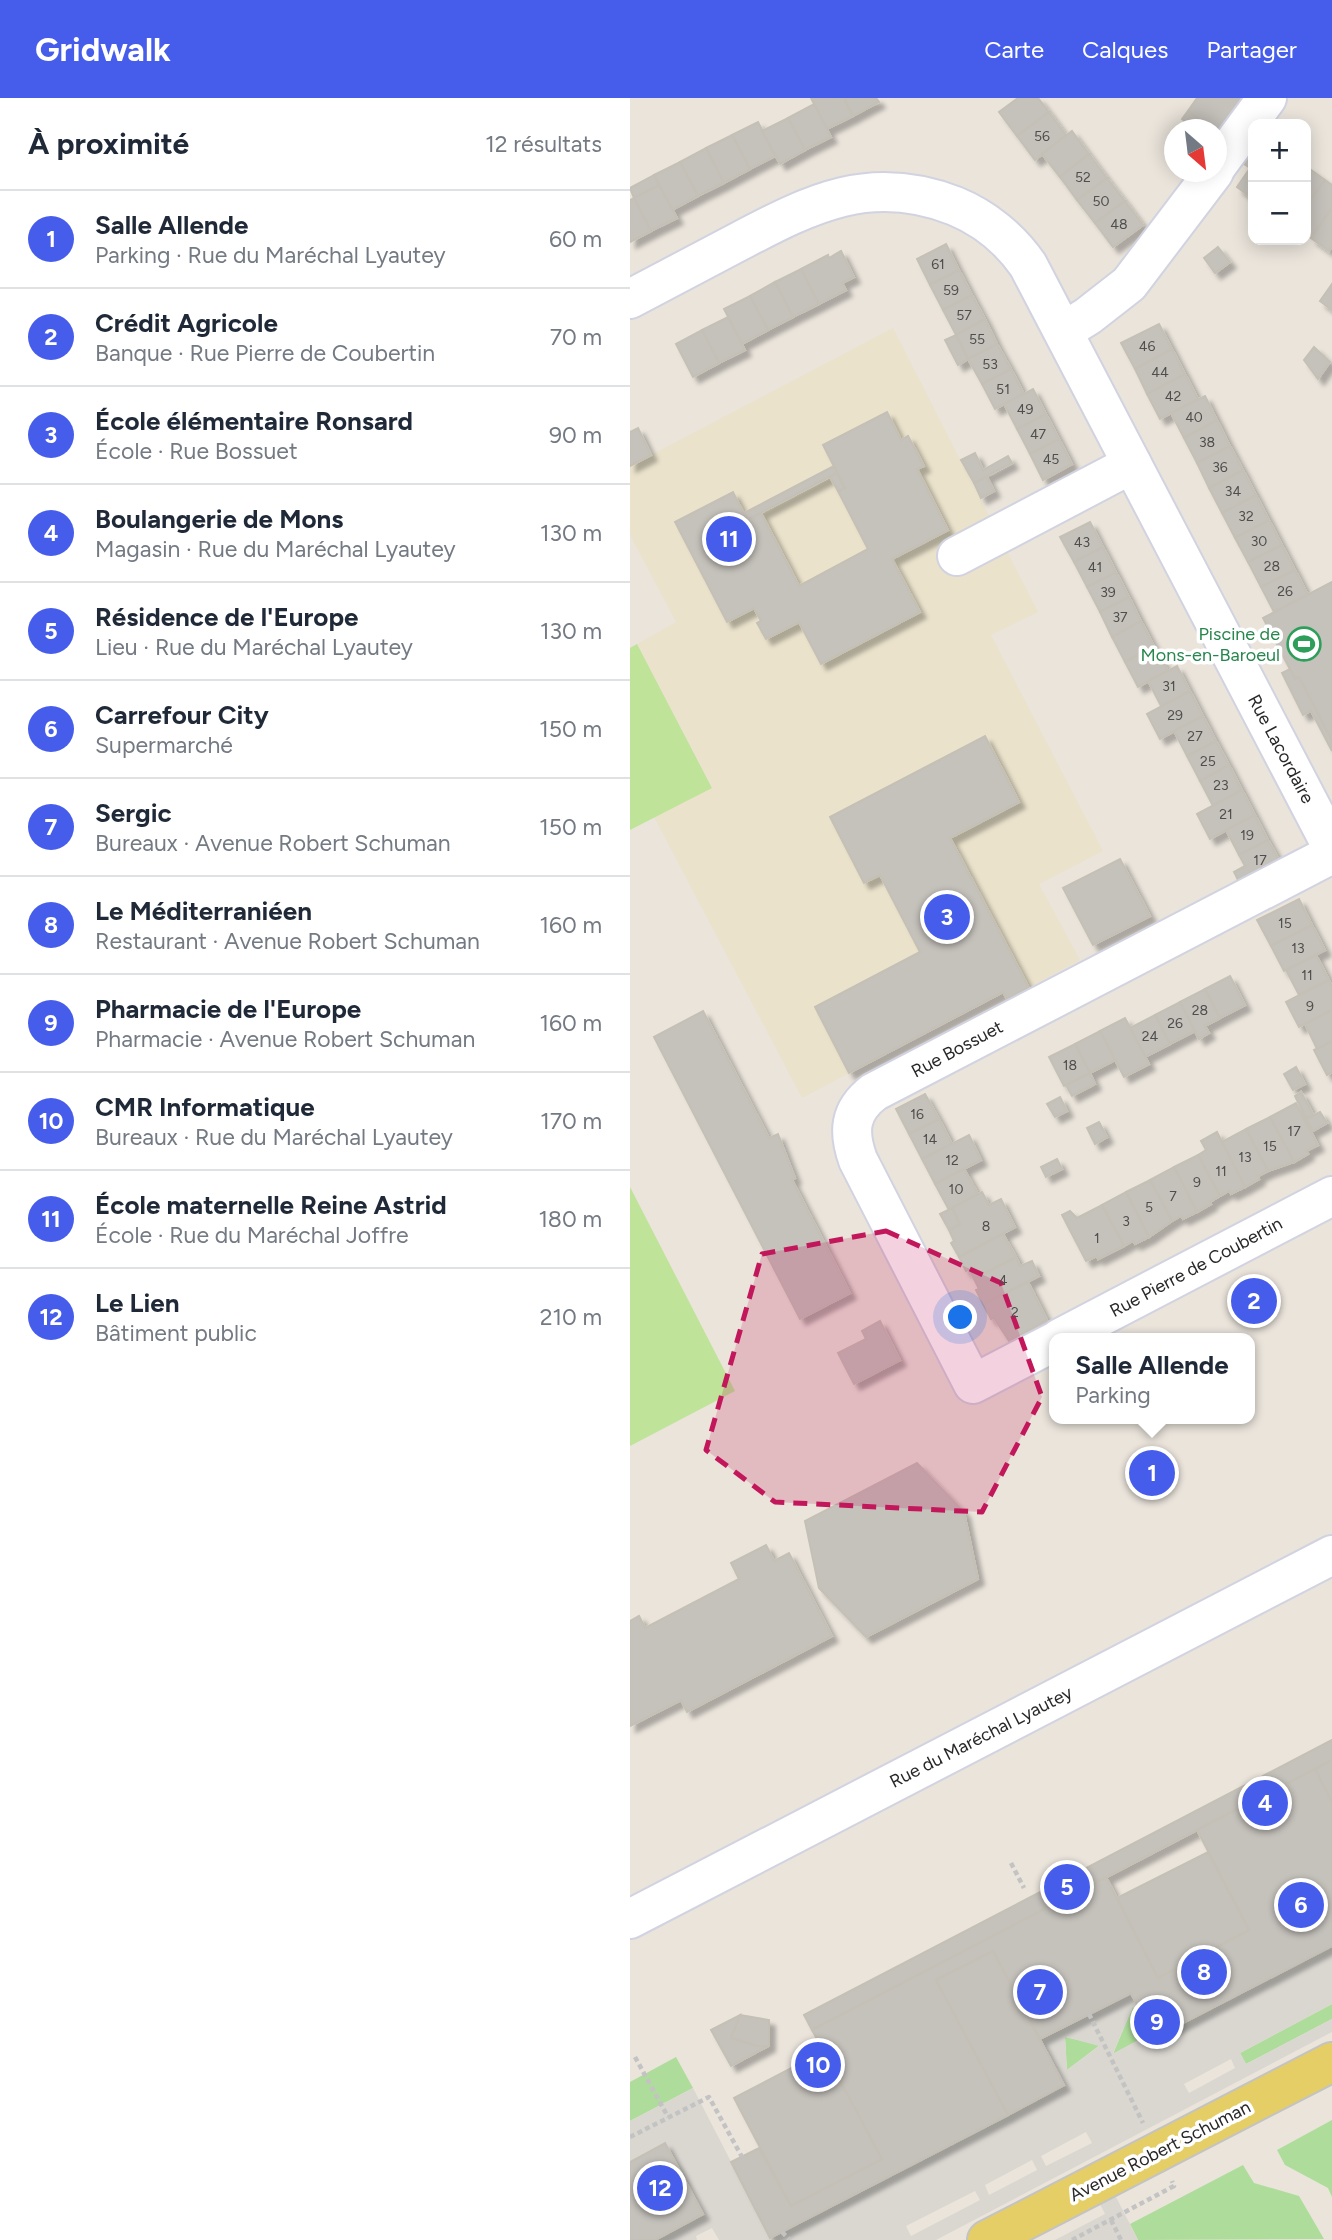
<!DOCTYPE html>
<html lang="fr">
<head>
<meta charset="utf-8">
<style>
  body { margin:0; font-family:Figtree,sans-serif; background:#f6f6f7; color:#1f2937 }
  .controls { position:absolute; right:21px; top:21px; display:grid; overflow:hidden; border-radius:14px; box-shadow:0 4px 18px #0003 }
  .controls button { width:63px; height:63px; display:grid; place-items:center; padding:0; border:0; border-bottom:2px solid #e0e1e3; background:#fff; color:#1f2937; font:35px sans-serif }
  .compass { position:absolute; left:534px; top:21px; width:63px; height:63px; border-radius:50%; background:#fff; box-shadow:0 4px 18px #0003; rotate:152deg }
  .you { position:absolute; left:331px; top:1220px; width:24px; height:24px; margin:-18px; border:5px solid #fff; border-radius:50%; background:#1a73e8; box-shadow:0 0 0 10px #1a73e833 }
  .badge { display:grid; place-items:center; width:46px; height:46px; border-radius:50%; background:#465deb; color:#fff; font-size:23px; font-weight:700 }
  .pin { position:absolute; translate:-50% -50%; border:4px solid #fff; box-shadow:0 2px 7px #0006 }
  .popup { position:absolute; left:419px; top:1235px; width:206px; height:91px; box-sizing:border-box; display:grid; place-content:center; border-radius:14px; background:#fff; filter:drop-shadow(0 2px 5px #0005); font-size:23px; white-space:nowrap; color:#747a83 }
  .popup b { font-size:26px; color:#1f2937 }
  .popup::after { content:''; position:absolute; left:50%; top:100%; margin-left:-14px; border:14px solid transparent; border-top-color:#fff }
  .list { margin:0; padding:0; list-style:none }
  h2 { display:flex; justify-content:space-between; align-items:center; height:91px; margin:0; padding:0 28px; font-size:30px }
  h2 small { font-size:23px; font-weight:400; color:#747a83 }
  .list li { display:grid; grid-template-columns:46px 1fr auto; gap:21px; align-items:center; box-sizing:border-box; height:98px; padding:0 28px; border-top:2px solid #e0e1e3 }
  .list b { display:block; font-size:26px; white-space:nowrap }
  .list p { margin:0; font-size:23px; white-space:nowrap; color:#747a83 }
  .list em { font-size:23px; font-style:normal; color:#747a83 }
  .map { position:relative; flex:none; width:702px; height:2142px; overflow:hidden }
  header { display:flex; align-items:center; gap:42px; box-sizing:border-box; height:98px; padding:0 35px; background:#465deb; color:#fff }
  header strong { font-size:33px }
  nav { display:flex; gap:38px; margin-inline-start:auto; font-size:24px }
  main { display:flex }
  aside { flex:1; background:#fff }
  .map>svg:first-child { display:block }
</style>
</head>
<body>
<header>
<strong>Gridwalk</strong>
<nav><a>Carte</a><a>Calques</a><a>Partager</a></nav>
</header>
<main>
<aside>
<h2>À proximité<small>12 résultats</small></h2>
<ul class="list">
<li><span class="badge">1</span><div><b>Salle Allende</b><p>Parking · Rue du Maréchal Lyautey</p></div><em>60 m</em></li>
<li><span class="badge">2</span><div><b>Crédit Agricole</b><p>Banque · Rue Pierre de Coubertin</p></div><em>70 m</em></li>
<li><span class="badge">3</span><div><b>École élémentaire Ronsard</b><p>École · Rue Bossuet</p></div><em>90 m</em></li>
<li><span class="badge">4</span><div><b>Boulangerie de Mons</b><p>Magasin · Rue du Maréchal Lyautey</p></div><em>130 m</em></li>
<li><span class="badge">5</span><div><b>Résidence de l'Europe</b><p>Lieu · Rue du Maréchal Lyautey</p></div><em>130 m</em></li>
<li><span class="badge">6</span><div><b>Carrefour City</b><p>Supermarché</p></div><em>150 m</em></li>
<li><span class="badge">7</span><div><b>Sergic</b><p>Bureaux · Avenue Robert Schuman</p></div><em>150 m</em></li>
<li><span class="badge">8</span><div><b>Le Méditerraniéen</b><p>Restaurant · Avenue Robert Schuman</p></div><em>160 m</em></li>
<li><span class="badge">9</span><div><b>Pharmacie de l'Europe</b><p>Pharmacie · Avenue Robert Schuman</p></div><em>160 m</em></li>
<li><span class="badge">10</span><div><b>CMR Informatique</b><p>Bureaux · Rue du Maréchal Lyautey</p></div><em>170 m</em></li>
<li><span class="badge">11</span><div><b>École maternelle Reine Astrid</b><p>École · Rue du Maréchal Joffre</p></div><em>180 m</em></li>
<li><span class="badge">12</span><div><b>Le Lien</b><p>Bâtiment public</p></div><em>210 m</em></li>
</ul>
</aside>
<div class="map">
<svg width="702" height="2142" viewBox="0 0 702 2142">
  <defs>
    <filter id="shadow"><feDropShadow dx="6" dy="6" stdDeviation="2" flood-color="#0004"/></filter>
  </defs>
  <rect width="100%" height="100%" fill="#eae4db"/>
  <path fill="#eae2cb" d="M263 230 408 514 361 537 473 753 409 786 450 862 377 901 373 894 172 1000 24 719 82 689 7 546 46 524 0 437V368Z"/>
  <g fill="#aedd9b">
    <path d="M702 1906V1921L616 1966 610 1955Z"/>
    <path d="M503 1908 518 1937 483 1956Z"/>
    <path d="M435 1939 470 1947 437 1972Z"/>
    <path d="M46 1959 63 1990 0 2023V1984Z"/>
    <path d="M702 2022V2099L698 2090 655 2067 647 2052Z"/>
    <path d="M613 2067 624 2085 669 2098 694 2141 508 2142 500 2126Z"/>
  </g>
  <g fill="#bfe398">
    <path d="M7 546 82 690 0 732V550Z"/>
    <path d="M0 1089 105 1293 0 1348Z"/>
  </g>
  <g fill="#dad7d1" fill-rule="evenodd">
    <path d="M702 1848V1906L610 1955 616 1966 702 1921V1934L306 2142H89L82 2130 66 2138 67 2142H0V2023L63 1990 140 2139 433 1988 410 1941 501 1895 524 1940ZM503 1909 518 1937 484 1955H483ZM435 1939H436L469 1948 437 1972ZM601 1961 605 1970 559 1995 554 1986ZM456 2034 462 2045 416 2068 411 2058ZM402 2062 407 2072 359 2097 355 2087ZM345 2093 350 2102 281 2138 276 2128Z"/>
    <path d="M486 2099 508 2142H425L475 2116 470 2106Z"/>
  </g>
  <g fill="#c5c1bb" stroke="#c5c0b5" stroke-width="2" filter="url(#shadow)">
    <path d="M181 0H214L223 18 197 31Z"/>
    <path d="M214 0H246L249 4 223 18Z"/>
    <path d="M388 0H408L419 14 387 38 369 14Z"/>
    <path d="M567 0H614L588 35 586 32 558 13Z"/>
    <path d="M184 6 201 39 175 52 158 20Z"/>
    <path d="M558 13 583 32H566L552 21Z"/>
    <path d="M419 14 436 37 405 62 387 38Z"/>
    <path d="M158 20 175 52 150 66 132 33Z"/>
    <path d="M128 24 145 58 120 71 102 37Z"/>
    <path d="M442 33 459 56 430 79 412 56Z"/>
    <path d="M102 37 120 71 94 85 76 50Z"/>
    <path d="M76 50 94 85 68 98 50 64Z"/>
    <path d="M623 52V101L607 89 620 70 614 66Z"/>
    <path d="M459 56 477 80 447 102 430 79Z"/>
    <path d="M50 64 68 98 42 112 24 77Z"/>
    <path d="M677 69 695 82 676 108V70Z"/>
    <path d="M24 77 29 87 4 100 0 90Z"/>
    <path d="M477 80 495 103 465 125 447 102Z"/>
    <path d="M695 82 702 87V110L682 137 676 132V108Z"/>
    <path d="M29 87 47 120 21 133 4 100Z"/>
    <path d="M4 100 21 133 0 144V102Z"/>
    <path d="M495 103 513 127 483 149 465 125Z"/>
    <path d="M702 110V148L699 153 681 140Z"/>
    <path d="M316 146 329 172 300 187 287 161Z"/>
    <path d="M588 149 600 164 585 175 574 160Z"/>
    <path d="M211 153 224 179 212 185 216 192 189 206 171 171 198 157 199 160Z"/>
    <path d="M171 171 189 206 163 219 145 184Z"/>
    <path d="M329 172 342 197 313 212 300 187Z"/>
    <path d="M145 184 163 219 138 232 120 198Z"/>
    <path d="M702 186V212L690 203Z"/>
    <path d="M342 197 355 221 326 237 313 212Z"/>
    <path d="M120 198 138 232 112 246 94 211Z"/>
    <path d="M98 219 115 252 89 265 72 232Z"/>
    <path d="M355 221 367 246 338 261 326 237Z"/>
    <path d="M529 226 542 251 505 271 491 245Z"/>
    <path d="M72 232 89 265 63 279 46 246Z"/>
    <path d="M326 237 338 261 328 267 315 242Z"/>
    <path d="M367 246 381 271 352 286 338 261Z"/>
    <path d="M684 249 700 264 688 281 674 262Z"/>
    <path d="M542 251 555 276 517 296 505 271Z"/>
    <path d="M381 271 394 296 365 311 352 286Z"/>
    <path d="M555 276 568 301 530 321 517 296Z"/>
    <path d="M403 291 416 316 387 331 374 306Z"/>
    <path d="M575 298 587 322 554 340 541 315Z"/>
    <path d="M257 314 271 342 278 338 294 368 287 371 318 432 262 461 290 514 191 566 169 524 136 541 127 525 131 523 124 510 97 524 45 424 103 394 117 422 131 415 169 488 238 451 208 393 215 390 193 347Z"/>
    <path d="M416 316 429 341 400 356 387 331Z"/>
    <path d="M587 322 600 348 567 365 554 340Z"/>
    <path d="M8 330 21 357 0 368V334Z"/>
    <path d="M429 341 442 366 413 382 400 356Z"/>
    <path d="M600 348 613 372 579 390 567 365Z"/>
    <path d="M345 355 353 372 378 358 382 365 344 385 331 362Z"/>
    <path d="M204 368 207 375 117 422 114 415Z"/>
    <path d="M613 372 626 397 592 415 579 390Z"/>
    <path d="M207 375 215 390 208 393 200 379Z"/>
    <path d="M357 379 364 393 351 400 344 385Z"/>
    <path d="M626 397 639 422 605 440 592 415Z"/>
    <path d="M639 422 652 447 618 464 605 440Z"/>
    <path d="M460 424 473 449 444 464 430 439Z"/>
    <path d="M652 447 665 472 631 489 618 464Z"/>
    <path d="M473 449 486 474 457 489 444 464Z"/>
    <path d="M665 472 678 497 644 514 631 489Z"/>
    <path d="M486 474 499 499 470 514 457 489Z"/>
    <path d="M702 484V643L669 579 665 581 633 520Z"/>
    <path d="M499 499 511 523 482 539 470 514Z"/>
    <path d="M511 523 524 548 495 564 482 539Z"/>
    <path d="M524 548 538 573 508 589 495 564Z"/>
    <path d="M547 568 560 593 531 608 518 583Z"/>
    <path d="M660 571 665 581 669 579 702 643V653L681 613 673 617 652 575Z"/>
    <path d="M560 593 573 618 530 641 517 616Z"/>
    <path d="M573 618 586 643 557 658 544 633Z"/>
    <path d="M355 638 389 704 320 740 399 890 377 901 373 894 219 975 185 909 290 854 250 777 234 785 200 719Z"/>
    <path d="M586 643 599 667 570 683 557 658Z"/>
    <path d="M599 667 612 692 583 708 570 683Z"/>
    <path d="M612 692 625 717 580 741 567 716Z"/>
    <path d="M625 717 638 742 609 757 596 732Z"/>
    <path d="M638 742 652 767 611 788 604 774 615 768 609 757Z"/>
    <path d="M490 761 520 818 463 847 433 790Z"/>
    <path d="M669 801 682 827 641 848 627 822Z"/>
    <path d="M682 827 695 852 654 873 641 848Z"/>
    <path d="M686 857 699 882 669 897 656 872Z"/>
    <path d="M600 878 615 907 590 920 575 891Z"/>
    <path d="M699 882 702 889V912L669 929 656 904Z"/>
    <path d="M575 891 590 920 575 928 579 935 569 941 550 904Z"/>
    <path d="M550 904 565 933 540 946 525 917Z"/>
    <path d="M702 912V943L687 951 675 926Z"/>
    <path d="M73 913 139 1040 148 1036 165 1080 162 1082 220 1195 170 1221 24 939Z"/>
    <path d="M525 917 540 946 515 959 500 930Z"/>
    <path d="M495 920 519 966 494 979 470 933Z"/>
    <path d="M470 933 485 962 460 975 445 946Z"/>
    <path d="M702 943V974L697 977 684 952Z"/>
    <path d="M445 946 460 975 434 988 419 959Z"/>
    <path d="M666 969 675 986 663 992 654 976Z"/>
    <path d="M460 975 465 986 442 998 436 987Z"/>
    <path d="M671 994 683 1016 676 1020 665 998Z"/>
    <path d="M295 996 309 1021 279 1036 266 1011Z"/>
    <path d="M430 999 437 1013 425 1019 417 1006Z"/>
    <path d="M666 1005 688 1047 676 1053 678 1056 664 1064 640 1019Z"/>
    <path d="M690 1014 697 1025 683 1033 676 1021Z"/>
    <path d="M640 1019 664 1064 638 1073 616 1031Z"/>
    <path d="M309 1021 322 1046 292 1061 279 1036Z"/>
    <path d="M469 1024 477 1039 465 1046 457 1030Z"/>
    <path d="M616 1031 638 1073 628 1078 629 1081 615 1089 592 1044Z"/>
    <path d="M587 1034 615 1089 601 1096 599 1093 590 1098 568 1057 576 1052 571 1043Z"/>
    <path d="M339 1037 351 1062 305 1086 292 1061Z"/>
    <path d="M568 1057 590 1098 580 1104 581 1106 567 1114 544 1069Z"/>
    <path d="M427 1061 432 1071 416 1079 411 1069Z"/>
    <path d="M544 1069 567 1114 553 1121 551 1118 542 1123 520 1082Z"/>
    <path d="M334 1071 348 1096 319 1112 305 1086Z"/>
    <path d="M520 1082 542 1123 519 1139 496 1094Z"/>
    <path d="M352 1094 359 1107 371 1101 385 1129 329 1159 321 1145 324 1143 319 1132 330 1126 322 1110Z"/>
    <path d="M496 1094 519 1139 505 1146 503 1143 494 1148 472 1107Z"/>
    <path d="M472 1107 494 1148 468 1161 467 1158 456 1163 432 1117 440 1113 447 1120Z"/>
    <path d="M322 1110 330 1126 319 1132 310 1116Z"/>
    <path d="M373 1136 386 1159 344 1181 339 1171 336 1173 329 1159Z"/>
    <path d="M386 1159 390 1168 402 1163 409 1178 353 1206 346 1192 349 1191 344 1181Z"/>
    <path d="M398 1184 417 1222 379 1243 364 1220 361 1221 353 1206Z"/>
    <path d="M250 1223 270 1262 224 1286 208 1255 236 1241 232 1233Z"/>
    <path d="M287 1365 334 1414 348 1481 236 1539 189 1490 175 1423Z"/>
    <path d="M136 1447 144 1463 159 1455 202 1538 57 1614 51 1602 0 1628V1523L9 1518 15 1530 109 1481 101 1465Z"/>
    <path d="M702 1642V1662L182 1932 174 1917Z"/>
    <path d="M702 1662V1704L685 1671Z"/>
    <path d="M685 1671 702 1704V1848L524 1940 501 1895 410 1941 363 1853 306 1882 378 2017 140 2140 101 2064 129 2050 161 2108 252 2061 182 1932 476 1779 528 1880 619 1832 567 1732Z"/>
    <path d="M578 1754 619 1832 528 1880 487 1800Z"/>
    <path d="M363 1853 434 1987 378 2017 306 1882Z"/>
    <path d="M110 1917 139 1922V1948H127L101 1940Z"/>
    <path d="M110 1917 101 1940 127 1948H138L101 1968 81 1932Z"/>
    <path d="M194 1953 252 2061 161 2108 104 2000Z"/>
    <path d="M35 2045 73 2116 25 2142H0V2064Z"/>
  </g>
  <g fill="none" stroke-linecap="round" stroke-linejoin="round">
    <defs>
      <g id="minor">
        <path d="M586 69 637 0"/>
        <path d="M0 201C36 182 72 163 108 144 182 105 241 75 325 108 354 120 380 141 398 167L702 749"/>
        <path d="M434 233 458 218 499 186 584 74"/>
        <path d="M327 458 502 366"/>
        <path d="M430 1240 702 1098"/>
        <path d="M424 1244 343 1286 228 1062C218 1034 219 1013 244 994L702 756"/>
        <path d="M0 1821 702 1457"/>
      </g>
      <path id="major" d="M357 2142 702 1964"/>
    </defs>
    <use href="#minor" stroke="#d1d3e0" stroke-width="42"/>
    <use href="#major" stroke="#c3c3c3" stroke-width="42"/>
    <g stroke="#c3c3c3" stroke-width="4.5" stroke-dasharray="5 3.5" stroke-linecap="butt">
      <path d="M381 1765 394 1790"/>
      <path d="M459 1916 513 2025"/>
      <path d="M5 1959 38 2019"/>
      <path d="M0 2039 79 1999 112 2059"/>
      <path d="M481 2122 491 2142"/>
      <path d="M152 2134 160 2142"/>
      <path d="M442 2142 544 2088 542 2083"/>
    </g>
    <use href="#minor" stroke="#fff" stroke-width="38"/>
    <use href="#major" stroke="#e5ce65" stroke-width="38"/>
  </g>
  <path fill="#c2185b" fill-opacity="0.2" stroke="#c2185b" stroke-width="5" stroke-dasharray="14 9" stroke-linejoin="round" d="M256 1133 371 1185 412 1299 352 1414 145 1404 76 1352 132 1156Z"/>
  <defs>
    <symbol id="stadium-ring" viewBox="-11 -11 22 22"><circle r="9.5" fill="#fff" stroke="#2e9e5b" stroke-width="1.5"/><path d="M0-5a6.5 5 0 1 0 0 10a6.5 5 0 1 0 0-10ZM-3.5-1.8h7v3.6h-7Z" fill="#2e9e5b"/></symbol>
  </defs>
  <g fill-rule="evenodd">
    <use href="#stadium-ring" x="655" y="527" width="38" height="38"/>
  </g>
  <g text-anchor="middle" dominant-baseline="central" stroke-width="7" stroke-linejoin="round" paint-order="stroke">
    <g font-size="14" fill="#4f4e4d">
      <text x="412" y="38">56</text>
      <text x="453" y="79">52</text>
      <text x="471" y="103">50</text>
      <text x="489" y="126">48</text>
      <text x="308" y="166">61</text>
      <text x="321" y="192">59</text>
      <text x="334" y="217">57</text>
      <text x="347" y="241">55</text>
      <text x="517" y="248">46</text>
      <text x="360" y="266">53</text>
      <text x="530" y="274">44</text>
      <text x="373" y="291">51</text>
      <text x="543" y="298">42</text>
      <text x="395" y="311">49</text>
      <text x="564" y="319">40</text>
      <text x="408" y="336">47</text>
      <text x="577" y="344">38</text>
      <text x="421" y="361">45</text>
      <text x="590" y="369">36</text>
      <text x="603" y="393">34</text>
      <text x="616" y="418">32</text>
      <text x="629" y="443">30</text>
      <text x="452" y="444">43</text>
      <text x="642" y="468">28</text>
      <text x="465" y="469">41</text>
      <text x="655" y="493">26</text>
      <text x="478" y="494">39</text>
      <text x="490" y="519">37</text>
      <text x="539" y="588">31</text>
      <text x="545" y="617">29</text>
      <text x="565" y="638">27</text>
      <text x="578" y="663">25</text>
      <text x="591" y="687">23</text>
      <text x="596" y="716">21</text>
      <text x="617" y="737">19</text>
      <text x="630" y="762">17</text>
      <text x="655" y="825">15</text>
      <text x="668" y="850">13</text>
      <text x="677" y="877">11</text>
      <text x="680" y="908">9</text>
      <text x="570" y="912">28</text>
      <text x="545" y="925">26</text>
      <text x="520" y="938">24</text>
      <text x="440" y="967">18</text>
      <text x="287" y="1016">16</text>
      <text x="664" y="1033">17</text>
      <text x="300" y="1041">14</text>
      <text x="640" y="1048">15</text>
      <text x="615" y="1059">13</text>
      <text x="322" y="1062">12</text>
      <text x="591" y="1073">11</text>
      <text x="567" y="1084">9</text>
      <text x="326" y="1091">10</text>
      <text x="543" y="1098">7</text>
      <text x="519" y="1109">5</text>
      <text x="496" y="1123">3</text>
      <text x="356" y="1128">8</text>
      <text x="467" y="1140">1</text>
      <text x="373" y="1182">4</text>
      <text x="385" y="1214">2</text>
    </g>
    <g font-size="18" fill="#27864d" stroke="#fff" text-anchor="end">
      <text x="650" y="536">Piscine de<tspan x="650" dy="21">Mons-en-Baroeul</tspan></text>
    </g>
    <g font-size="18" fill="#282828" stroke="#fff">
      <text transform="translate(651 651) rotate(62)">Rue Lacordaire</text>
      <text transform="translate(327 951) rotate(-28)">Rue Bossuet</text>
      <text transform="translate(566 1169) rotate(-28)">Rue Pierre de Coubertin</text>
      <text transform="translate(351 1639) rotate(-27)">Rue du Maréchal Lyautey</text>
      <text transform="translate(530 2053) rotate(-27)">Avenue Robert Schuman</text>
    </g>
  </g>
</svg>
<div class="controls">
<button>+</button>
<button>−</button>
</div>
<svg class="compass" viewBox="-18 -18 36 36"><path d="M0-13l5 13h-10z" fill="#e53935"/><path d="M0 13l5-13h-10z" fill="#747a83"/></svg>
<div class="you"></div>
<div class="pin badge" style="left:522px;top:1375px">1</div>
<div class="popup"><b>Salle Allende</b>Parking</div>
<div class="pin badge" style="left:624px;top:1203px">2</div>
<div class="pin badge" style="left:317px;top:819px">3</div>
<div class="pin badge" style="left:635px;top:1705px">4</div>
<div class="pin badge" style="left:437px;top:1789px">5</div>
<div class="pin badge" style="left:671px;top:1807px">6</div>
<div class="pin badge" style="left:410px;top:1894px">7</div>
<div class="pin badge" style="left:574px;top:1874px">8</div>
<div class="pin badge" style="left:527px;top:1924px">9</div>
<div class="pin badge" style="left:188px;top:1967px">10</div>
<div class="pin badge" style="left:99px;top:441px">11</div>
<div class="pin badge" style="left:30px;top:2090px">12</div>
</div>
</main>
</body>
</html>
